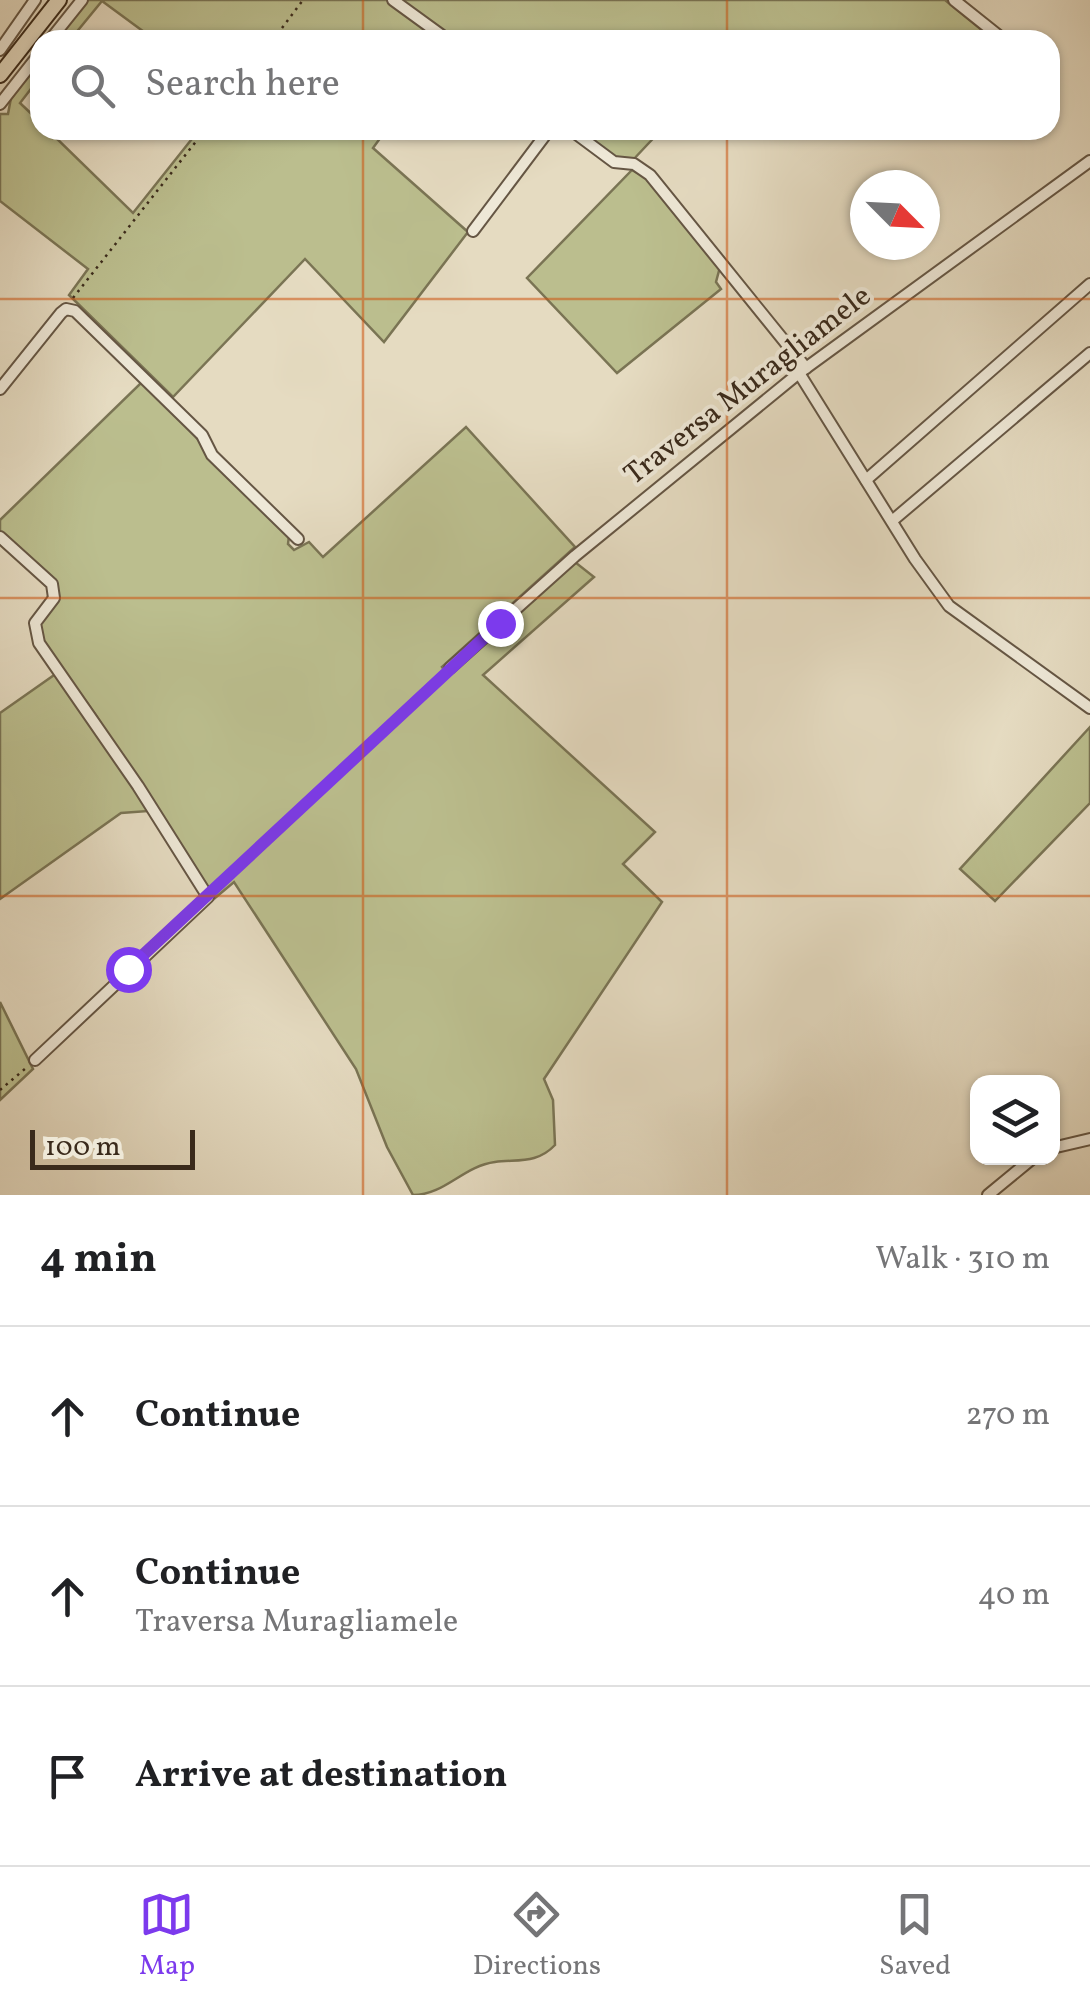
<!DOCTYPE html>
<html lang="en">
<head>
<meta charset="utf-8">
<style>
  body { margin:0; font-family:Vollkorn,serif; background:#f6f6f6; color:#202124 }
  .controls { position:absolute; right:30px; bottom:30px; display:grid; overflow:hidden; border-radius:20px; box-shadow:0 2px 8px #0004 }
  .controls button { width:90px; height:90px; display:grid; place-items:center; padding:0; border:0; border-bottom:2px solid #e0e0e0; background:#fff; color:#202124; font:50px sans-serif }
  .compass { position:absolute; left:850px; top:170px; width:90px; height:90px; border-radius:50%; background:#fff; box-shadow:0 2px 8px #0004; rotate:114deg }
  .scale { position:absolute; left:30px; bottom:25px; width:165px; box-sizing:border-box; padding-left:10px; border:5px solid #3a2a1b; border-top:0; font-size:28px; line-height:35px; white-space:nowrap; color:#3a2a1b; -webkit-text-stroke:8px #eee8d7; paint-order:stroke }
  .stop { position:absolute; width:30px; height:30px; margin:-22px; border:8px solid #7c3aed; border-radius:50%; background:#fff }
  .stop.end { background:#7c3aed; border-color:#fff; box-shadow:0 2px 10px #0008 }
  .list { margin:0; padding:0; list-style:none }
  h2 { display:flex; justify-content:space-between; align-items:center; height:130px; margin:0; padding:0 40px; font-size:42px }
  h2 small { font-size:32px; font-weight:400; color:#757577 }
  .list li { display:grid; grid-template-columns:65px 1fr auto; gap:30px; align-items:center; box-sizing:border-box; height:180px; padding:0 40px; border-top:2px solid #e0e0e0 }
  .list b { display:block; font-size:38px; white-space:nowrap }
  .list p { margin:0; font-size:32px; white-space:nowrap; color:#757577 }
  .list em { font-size:32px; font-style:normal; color:#757577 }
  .icon { flex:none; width:55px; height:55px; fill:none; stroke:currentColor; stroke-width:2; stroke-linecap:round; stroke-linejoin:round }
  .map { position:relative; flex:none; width:1090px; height:1195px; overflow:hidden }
  .search { position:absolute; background:#fff; box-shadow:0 2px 8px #0004; left:30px; right:30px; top:30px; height:110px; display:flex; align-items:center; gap:25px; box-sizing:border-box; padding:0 35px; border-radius:30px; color:#757577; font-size:38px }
  .sheet { height:670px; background:#fff }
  nav { display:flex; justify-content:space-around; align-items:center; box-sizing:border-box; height:140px; border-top:2px solid #e0e0e0; background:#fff; font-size:28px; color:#757577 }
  nav a { display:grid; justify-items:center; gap:5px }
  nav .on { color:#7c3aed }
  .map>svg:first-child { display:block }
</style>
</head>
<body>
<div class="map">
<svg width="1090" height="1195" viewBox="0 0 1090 1195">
  <rect width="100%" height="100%" fill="#e5dbc1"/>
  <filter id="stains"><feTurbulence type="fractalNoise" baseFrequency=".002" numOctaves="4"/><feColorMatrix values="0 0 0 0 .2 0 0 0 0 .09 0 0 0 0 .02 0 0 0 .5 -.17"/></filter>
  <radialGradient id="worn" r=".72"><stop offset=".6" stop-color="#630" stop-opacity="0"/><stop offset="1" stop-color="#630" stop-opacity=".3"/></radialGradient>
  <g fill="#bbbe8e" stroke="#7a7454" stroke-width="2.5">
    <path d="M87 0H387L441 40H155L102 1 70 40H56Z"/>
    <path d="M397 0H945L994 40H741L735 35 731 40H452Z"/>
    <path d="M40 61V77L20 103 40 122V130H48L133 213 199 130H386L373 148 468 232 384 342 305 259 173 397 69 295 88 269 0 201V114H8L11 98Z"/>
    <path d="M576 130H661L632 161 613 157Z"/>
    <path d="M632 170 645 177 720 267 716 282 721 289 617 373 527 278Z"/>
    <path d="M143 381 289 536 288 544 294 550 309 542 323 557 466 427 575 547 442 667 447 674 575 562 594 577 483 675 655 832 623 864 662 902 544 1079 553 1100 555 1145C537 1164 518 1159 495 1162 463 1166 445 1195 413 1195L387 1147 356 1069 234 882 215 898 208 891 95 714 43 642 37 629 57 584 0 533V520Z"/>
    <path d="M57 673 149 811 121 813 0 899V713Z"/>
    <path d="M1090 727V803L995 901 960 869Z"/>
    <path d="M0 1002 33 1069 0 1100Z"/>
  </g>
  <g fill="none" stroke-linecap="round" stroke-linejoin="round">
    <defs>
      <g id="minor">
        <path d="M393 0 448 40"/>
        <path d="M954 0 1004 40"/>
        <path d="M50 40 82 0"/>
        <path d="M0 50 35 0"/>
        <path d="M0 104 40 53"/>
        <path d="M571 130 614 162 634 164 650 175 806 368"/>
        <path d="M473 231 549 130"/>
        <path d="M799 373 915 559 949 606 1090 708"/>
        <path d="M0 389 61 313 66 309 75 311 202 435 212 455 298 539"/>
        <path d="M866 480 1090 284"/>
        <path d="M892 521 1090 353"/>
        <path d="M0 537 52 584 54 598 35 623 39 643 138 786 208 897 35 1060"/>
        <path d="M450 668 575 556 799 373 1090 161"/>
        <path d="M1052 1148 1090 1139"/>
        <path d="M988 1195 1033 1158"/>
      </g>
      <path id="major" d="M0 75 59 0"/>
    </defs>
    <use href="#minor" stroke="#655644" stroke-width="14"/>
    <use href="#major" stroke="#3a2a1b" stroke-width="18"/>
    <g stroke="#3a2a1b" stroke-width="2.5" stroke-dasharray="2.5 5" stroke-linecap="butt">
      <path d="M273 40 303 0"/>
      <path d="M73 298 205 130"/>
      <path d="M216 889 442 675"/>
      <path d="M0 1090 26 1068"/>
    </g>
    <use href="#minor" stroke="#eee8d7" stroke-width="10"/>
    <use href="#major" stroke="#e5dbc1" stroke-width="14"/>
  </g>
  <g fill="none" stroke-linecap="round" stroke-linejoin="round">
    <path stroke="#7c3aed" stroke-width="12" d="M128 969 500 623"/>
  </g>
  <path fill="none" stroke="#ce520e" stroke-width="2.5" stroke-opacity="0.55" d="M363 0V40M727 0V40M363 130V1195M727 130V1195M0 299H1090M0 598H1090M0 896H1090"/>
  <g text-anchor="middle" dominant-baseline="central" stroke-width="8" stroke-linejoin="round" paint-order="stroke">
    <g font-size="30" fill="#3a2a1b" stroke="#eee8d7">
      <text transform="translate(748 386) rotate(-38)">Traversa Muragliamele</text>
    </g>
  </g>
  <rect width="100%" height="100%" filter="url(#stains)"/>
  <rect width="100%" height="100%" fill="url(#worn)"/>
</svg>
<div class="controls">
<button><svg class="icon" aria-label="layers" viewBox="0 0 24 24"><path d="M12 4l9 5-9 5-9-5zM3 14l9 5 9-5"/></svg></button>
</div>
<svg class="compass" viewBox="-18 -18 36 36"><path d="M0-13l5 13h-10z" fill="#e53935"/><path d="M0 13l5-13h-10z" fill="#757577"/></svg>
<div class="scale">100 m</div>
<div class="stop" style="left:128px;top:969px"></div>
<div class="stop end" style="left:500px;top:623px"></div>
<div class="search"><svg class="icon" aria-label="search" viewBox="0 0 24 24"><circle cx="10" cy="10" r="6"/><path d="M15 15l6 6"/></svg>Search here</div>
</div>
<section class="sheet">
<h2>4 min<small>Walk · 310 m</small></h2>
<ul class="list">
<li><svg class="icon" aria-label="ahead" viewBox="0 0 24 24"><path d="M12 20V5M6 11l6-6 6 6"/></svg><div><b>Continue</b></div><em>270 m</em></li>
<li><svg class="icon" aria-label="ahead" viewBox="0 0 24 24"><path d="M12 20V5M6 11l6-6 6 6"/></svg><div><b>Continue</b><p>Traversa Muragliamele</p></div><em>40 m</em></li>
<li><svg class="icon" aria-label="arrive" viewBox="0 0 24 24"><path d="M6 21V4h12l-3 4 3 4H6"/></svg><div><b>Arrive at destination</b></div></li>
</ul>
</section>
<nav>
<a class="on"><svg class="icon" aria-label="map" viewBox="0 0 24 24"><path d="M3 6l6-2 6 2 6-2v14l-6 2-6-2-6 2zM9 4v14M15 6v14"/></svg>Map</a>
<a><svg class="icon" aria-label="directions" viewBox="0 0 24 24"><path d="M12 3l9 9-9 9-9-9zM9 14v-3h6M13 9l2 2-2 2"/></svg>Directions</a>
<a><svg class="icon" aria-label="saved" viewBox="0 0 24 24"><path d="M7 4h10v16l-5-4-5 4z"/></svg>Saved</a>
</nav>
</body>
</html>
